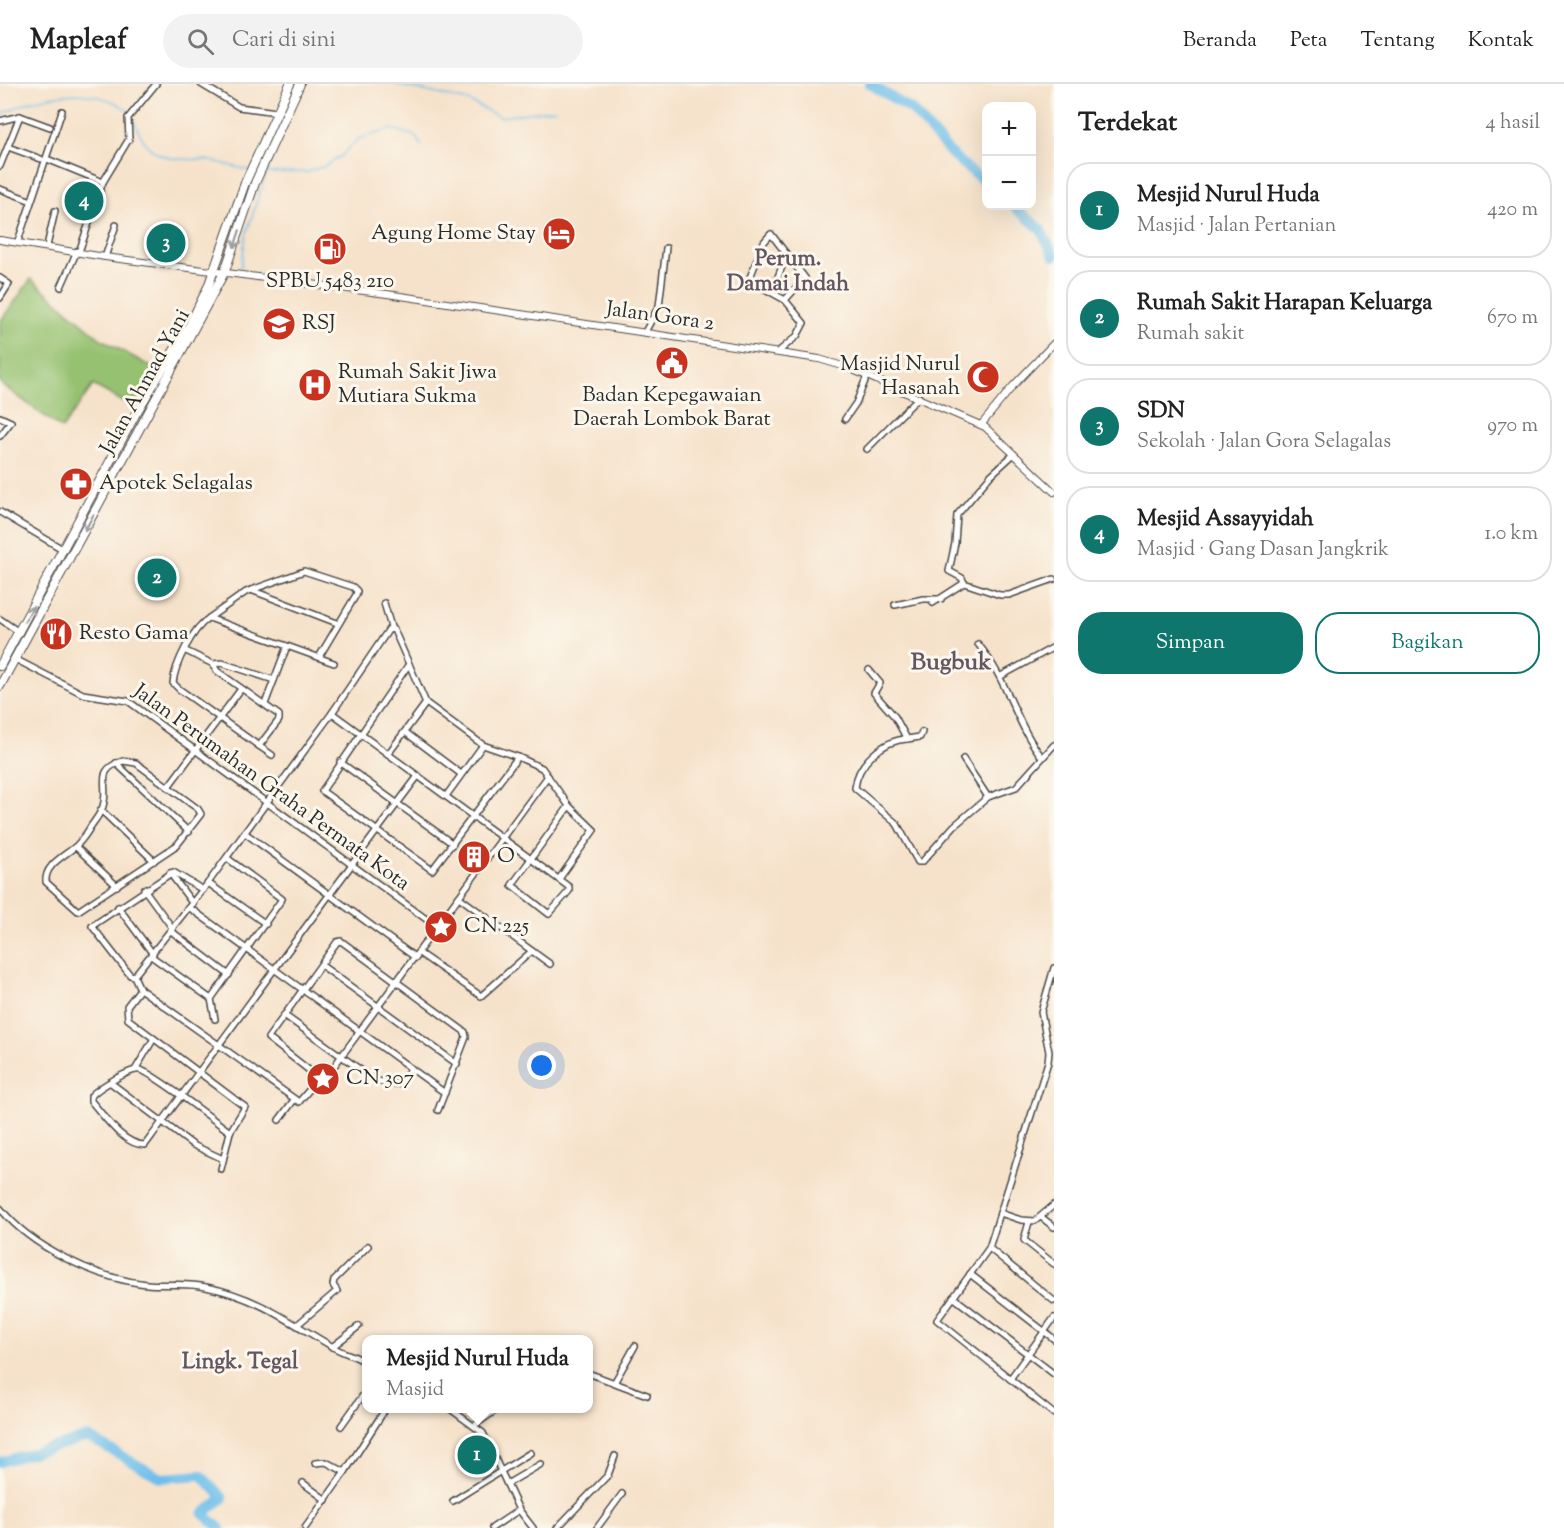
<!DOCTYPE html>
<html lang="id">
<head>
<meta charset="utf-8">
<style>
  body { margin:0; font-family:"Sorts Mill Goudy",serif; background:#f2f2f2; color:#222 }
  .controls { position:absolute; right:18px; top:18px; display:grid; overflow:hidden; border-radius:12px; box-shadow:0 6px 24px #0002 }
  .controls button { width:54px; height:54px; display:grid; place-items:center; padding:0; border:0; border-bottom:2px solid #e0e0e0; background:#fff; color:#222; font:30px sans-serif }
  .you { position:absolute; left:542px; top:982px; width:21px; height:21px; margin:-15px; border:4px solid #fff; border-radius:50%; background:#1a73e8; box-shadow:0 0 0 9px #1a73e833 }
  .badge { display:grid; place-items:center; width:39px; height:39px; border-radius:50%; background:#0f766e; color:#fff; font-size:20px; font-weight:700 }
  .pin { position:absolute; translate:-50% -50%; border:3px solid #fff; box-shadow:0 2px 6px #0006 }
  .popup { position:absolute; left:362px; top:1251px; width:231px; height:78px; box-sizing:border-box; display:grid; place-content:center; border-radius:12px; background:#fff; filter:drop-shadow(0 2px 4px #0005); font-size:20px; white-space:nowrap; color:#767676 }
  .popup b { font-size:22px; color:#222 }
  .popup::after { content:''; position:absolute; left:50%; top:100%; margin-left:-12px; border:12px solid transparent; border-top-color:#fff }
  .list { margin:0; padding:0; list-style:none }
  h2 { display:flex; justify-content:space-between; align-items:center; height:78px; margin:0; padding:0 24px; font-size:26px }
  h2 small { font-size:20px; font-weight:400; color:#767676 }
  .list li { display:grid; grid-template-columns:39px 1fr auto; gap:18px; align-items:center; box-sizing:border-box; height:96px; margin:0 12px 12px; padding:0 12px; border:2px solid #e0e0e0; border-radius:24px }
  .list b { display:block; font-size:22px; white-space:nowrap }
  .list p { margin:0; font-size:20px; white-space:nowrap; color:#767676 }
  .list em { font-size:20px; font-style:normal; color:#767676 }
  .actions { display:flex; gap:12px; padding:18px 24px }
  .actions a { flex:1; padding:14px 0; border:2px solid #0f766e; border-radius:24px; text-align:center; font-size:21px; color:#0f766e }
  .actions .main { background:#0f766e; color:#fff }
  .icon { flex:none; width:33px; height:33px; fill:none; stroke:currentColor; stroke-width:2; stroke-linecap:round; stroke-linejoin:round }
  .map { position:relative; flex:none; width:1054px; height:1444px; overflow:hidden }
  header { display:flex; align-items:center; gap:36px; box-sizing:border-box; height:84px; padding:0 30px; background:#fff; border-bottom:2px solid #e0e0e0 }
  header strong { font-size:28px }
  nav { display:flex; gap:33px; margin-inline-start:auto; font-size:21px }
  .search { width:420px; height:54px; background:#f2f2f2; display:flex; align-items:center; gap:15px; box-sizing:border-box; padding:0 21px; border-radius:33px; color:#767676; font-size:22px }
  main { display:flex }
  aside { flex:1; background:#fff }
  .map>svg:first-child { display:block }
</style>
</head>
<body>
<header>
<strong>Mapleaf</strong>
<div class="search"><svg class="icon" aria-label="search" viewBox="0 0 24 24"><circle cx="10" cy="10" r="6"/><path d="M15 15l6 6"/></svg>Cari di sini</div>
<nav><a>Beranda</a><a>Peta</a><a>Tentang</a><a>Kontak</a></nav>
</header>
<main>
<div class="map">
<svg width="1054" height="1444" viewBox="0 0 1054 1444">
  <rect width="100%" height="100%" fill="#fbf7ec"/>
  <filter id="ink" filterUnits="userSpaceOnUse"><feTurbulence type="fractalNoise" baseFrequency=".0167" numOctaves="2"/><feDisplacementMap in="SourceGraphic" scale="12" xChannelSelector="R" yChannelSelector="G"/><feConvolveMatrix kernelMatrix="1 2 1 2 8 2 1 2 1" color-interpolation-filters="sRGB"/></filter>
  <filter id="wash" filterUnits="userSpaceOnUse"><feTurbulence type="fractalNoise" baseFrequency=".008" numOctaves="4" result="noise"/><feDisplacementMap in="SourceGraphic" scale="24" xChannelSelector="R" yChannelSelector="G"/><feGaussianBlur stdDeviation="1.35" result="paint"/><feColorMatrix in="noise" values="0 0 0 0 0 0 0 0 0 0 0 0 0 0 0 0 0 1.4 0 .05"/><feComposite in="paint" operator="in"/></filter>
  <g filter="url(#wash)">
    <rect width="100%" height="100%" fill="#f6e2ca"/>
    <path fill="#95c16f" stroke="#60764d" stroke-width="1.5" d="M31 195 101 255 157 286 136 325 93 301 62 345 0 299V238Z"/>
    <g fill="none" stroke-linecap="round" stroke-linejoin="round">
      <g stroke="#6fbfea" stroke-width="1.5">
        <path d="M394 0 468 17 500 33 556 25"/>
        <path d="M298 14 306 0"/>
        <path d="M0 31C39 10 90 0 126 25 138 39 139 59 157 69 173 78 195 74 212 77 224 79 236 84 248 86"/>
        <path d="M267 88 285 43"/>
        <path d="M265 89 307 88 325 82 341 72 358 55 392 45 415 52 422 62"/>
        <path d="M241 183 246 151 265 92"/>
      </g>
      <g stroke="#6fbfea" stroke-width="10">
        <path d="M870 0 912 26 953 72 987 100"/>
        <path d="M1013 122 1040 144 1054 172"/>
        <path d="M0 1378 88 1353 161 1394 201 1391 223 1414 203 1430 220 1444"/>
      </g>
    </g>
  </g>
  <g filter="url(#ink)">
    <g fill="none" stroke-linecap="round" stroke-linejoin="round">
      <defs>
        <g id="minor">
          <path d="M201 0 239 23 277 28"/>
          <path d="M0 37 20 32 50 43"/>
          <path d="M8 63 41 75"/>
          <path d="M47 75 103 98"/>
          <path d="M0 82 20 32"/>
          <path d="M0 105 29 116"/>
          <path d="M18 157 62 27"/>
          <path d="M47 162 55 127"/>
          <path d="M79 168 103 98 129 55 128 34 156 0"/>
          <path d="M105 173 116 141"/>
          <path d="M0 194 9 200 0 214"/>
          <path d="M61 203 77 167"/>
          <path d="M772 208 787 170"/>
          <path d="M645 248 659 222 666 164"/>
          <path d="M778 268 797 252 804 239 785 216 749 196 764 158 771 150 805 194 785 216"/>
          <path d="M0 333 11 338 0 352"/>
          <path d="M845 335 856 319 867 292"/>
          <path d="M867 365 919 313"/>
          <path d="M1014 370 991 391 957 431 955 459 949 487 962 494 964 499 1000 511H1009L1054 495"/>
          <path d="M0 428 64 466"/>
          <path d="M251 506 337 539"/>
          <path d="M384 519 391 543"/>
          <path d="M933 519 964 499"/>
          <path d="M895 521 923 515H941"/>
          <path d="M209 534 246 508 304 487 353 503 357 507 356 511 319 573"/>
          <path d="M0 535 19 548"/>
          <path d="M978 560C1008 596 1016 641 1042 673"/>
          <path d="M287 562 334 579"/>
          <path d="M186 567 213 580 217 587 279 631V636L259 662 179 605 173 599C175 580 192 545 209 534L287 562 265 620"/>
          <path d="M15 575 83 610 128 617 437 843"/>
          <path d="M213 580 222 579 274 596"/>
          <path d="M869 586 880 599 874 609 895 633 907 655C883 656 857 680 855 704L897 740 918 778H922L954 742 988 713 1016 703 1054 661"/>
          <path d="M1001 592 1054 563"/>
          <path d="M426 619 483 661"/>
          <path d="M332 629C411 687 491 745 569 803V807L549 830 512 801 569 722"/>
          <path d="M405 648 461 690"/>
          <path d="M907 655 920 653 922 648"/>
          <path d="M259 662 272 671"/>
          <path d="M388 670 426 619 409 580 322 707 432 786 518 673 483 661 446 712"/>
          <path d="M518 673 542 684 569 722 594 746 559 795"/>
          <path d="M963 675 988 713"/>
          <path d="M123 677 136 679 198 725 201 730 177 761 78 827 46 798C44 780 67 771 77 761 83 755 87 749 91 742 96 735 103 727 104 718 108 698 95 686 123 677Z"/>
          <path d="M340 678 453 760"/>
          <path d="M116 679 189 748"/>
          <path d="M168 703 241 605"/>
          <path d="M101 726 154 777"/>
          <path d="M245 749 416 874"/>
          <path d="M76 763 117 802"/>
          <path d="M170 789 193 820"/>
          <path d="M208 799 266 840"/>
          <path d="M144 805 173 845"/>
          <path d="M203 806 173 788 92 842 130 891 134 892 140 905 299 1018 319 994 323 995 329 989 548 692"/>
          <path d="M118 823 153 870"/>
          <path d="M190 824 445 1009"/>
          <path d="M171 847 229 891"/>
          <path d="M532 867 550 880"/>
          <path d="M419 869 481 912 532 867 459 813"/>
          <path d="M151 872 211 915"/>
          <path d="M321 881 457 980"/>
          <path d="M1054 884 1041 928 1049 968 1048 978 989 1164 1054 1217"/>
          <path d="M134 892 208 799 332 629 389 545 394 546 409 580"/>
          <path d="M140 905 127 922 128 935 245 1023 230 1048"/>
          <path d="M284 931 376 997 399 1000 411 985"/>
          <path d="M215 935 211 915 282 815 227 774"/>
          <path d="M135 986 153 956"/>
          <path d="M319 994 268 954 337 858 341 857 465 948 466 953 438 1026"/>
          <path d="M111 999 193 1061 223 1075"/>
          <path d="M279 1036 294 1016"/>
          <path d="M221 1085 230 1048C215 1037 152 988 140 986 131 984 98 1004 91 1012V1017C105 1033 123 1061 145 1061 236 938 326 814 418 692"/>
          <path d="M0 1124C31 1163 97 1195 147 1200 167 1202 187 1198 206 1203 257 1213 290 1238 333 1263 344 1270 356 1271 366 1279"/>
          <path d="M1000 1129 1021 1136 1035 1137 1054 1121"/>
          <path d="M1041 1133 1054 1143"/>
          <path d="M1029 1138 1024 1156 1054 1180"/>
          <path d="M989 1164 937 1236 1054 1330"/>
          <path d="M970 1190 1054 1255"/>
          <path d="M953 1213 1054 1290"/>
          <path d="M297 1241 337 1207 333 1201 334 1196 368 1162"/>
          <path d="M332 1263 359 1242"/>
          <path d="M588 1289 647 1311"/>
          <path d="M1010 1295 1054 1234"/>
          <path d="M614 1299 635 1262"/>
          <path d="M449 1324 483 1349 519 1426 533 1444"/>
          <path d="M475 1341 499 1324"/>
          <path d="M341 1342 366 1307"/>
          <path d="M315 1379 326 1378 345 1388"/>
          <path d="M303 1399 326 1416"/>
          <path d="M507 1400 541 1380"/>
          <path d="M453 1417 530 1369"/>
          <path d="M305 1444 345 1388 386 1324"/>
          <path d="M492 1444 519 1426"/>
          <path d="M557 1444 608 1391 615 1372"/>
          <path d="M597 1444 622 1410"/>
        </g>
        <g id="tertiary">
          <path d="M0 156 105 173 387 210 819 275 846 283 985 343 1054 408"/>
          <path d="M981 341 1013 302 1054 259"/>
        </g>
        <g id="trunk">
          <path d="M0 582 135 331 190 240 208 203 245 99 290 0"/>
          <path d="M0 602 225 187 255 99 300 0"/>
        </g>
      </defs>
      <use href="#minor" stroke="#494643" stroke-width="8"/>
      <use href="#tertiary" stroke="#494643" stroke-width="8"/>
      <use href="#trunk" stroke="#494643" stroke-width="10"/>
      <use href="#minor" stroke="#fff" stroke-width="5"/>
      <use href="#tertiary" stroke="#fff" stroke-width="6"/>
      <use href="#trunk" stroke="#fff" stroke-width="8"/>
    </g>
    <defs><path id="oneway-shaft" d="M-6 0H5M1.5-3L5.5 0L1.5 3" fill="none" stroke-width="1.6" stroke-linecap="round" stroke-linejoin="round" transform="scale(1.5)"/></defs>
    <g stroke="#a0a0a0">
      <use href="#oneway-shaft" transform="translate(237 155) rotate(108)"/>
      <use href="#oneway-shaft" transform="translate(89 439) rotate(118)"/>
      <use href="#oneway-shaft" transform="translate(29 530) rotate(-61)"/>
    </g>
  </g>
  <defs>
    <symbol id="hotel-disc" viewBox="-11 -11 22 22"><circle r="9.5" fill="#c8321e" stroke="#fbf7ec"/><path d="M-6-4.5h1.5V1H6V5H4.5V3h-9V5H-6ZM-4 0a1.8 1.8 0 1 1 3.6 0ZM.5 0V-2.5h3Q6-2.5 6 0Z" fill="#fff"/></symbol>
    <symbol id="fuel-disc" viewBox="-11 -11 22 22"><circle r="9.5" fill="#c8321e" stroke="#fbf7ec"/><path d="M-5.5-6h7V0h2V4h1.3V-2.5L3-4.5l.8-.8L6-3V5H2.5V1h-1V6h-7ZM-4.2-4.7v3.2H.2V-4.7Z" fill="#fff"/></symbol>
    <symbol id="university-disc" viewBox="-11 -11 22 22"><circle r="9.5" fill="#c8321e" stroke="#fbf7ec"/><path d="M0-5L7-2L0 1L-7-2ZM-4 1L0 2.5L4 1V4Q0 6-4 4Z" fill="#fff"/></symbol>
    <symbol id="civic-disc" viewBox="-11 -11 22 22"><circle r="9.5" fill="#c8321e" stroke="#fbf7ec"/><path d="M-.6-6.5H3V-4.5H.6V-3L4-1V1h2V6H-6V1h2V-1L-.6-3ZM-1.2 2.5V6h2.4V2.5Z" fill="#fff"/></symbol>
    <symbol id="mosque-disc" viewBox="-11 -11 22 22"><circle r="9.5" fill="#c8321e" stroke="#fbf7ec"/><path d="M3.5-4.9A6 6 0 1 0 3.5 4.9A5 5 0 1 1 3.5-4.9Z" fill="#fff"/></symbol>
    <symbol id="hospital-disc" viewBox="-11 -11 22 22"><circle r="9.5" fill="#c8321e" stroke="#fbf7ec"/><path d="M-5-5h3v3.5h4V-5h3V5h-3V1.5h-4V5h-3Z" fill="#fff"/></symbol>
    <symbol id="pharmacy-disc" viewBox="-11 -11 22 22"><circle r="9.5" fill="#c8321e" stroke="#fbf7ec"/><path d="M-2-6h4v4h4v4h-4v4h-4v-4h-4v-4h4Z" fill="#fff"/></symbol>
    <symbol id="restaurant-disc" viewBox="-11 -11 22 22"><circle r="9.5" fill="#c8321e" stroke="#fbf7ec"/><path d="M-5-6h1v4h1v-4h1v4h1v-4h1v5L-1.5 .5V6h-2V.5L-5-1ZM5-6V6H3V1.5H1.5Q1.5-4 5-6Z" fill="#fff"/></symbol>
    <symbol id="building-disc" viewBox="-11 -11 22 22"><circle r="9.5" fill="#c8321e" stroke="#fbf7ec"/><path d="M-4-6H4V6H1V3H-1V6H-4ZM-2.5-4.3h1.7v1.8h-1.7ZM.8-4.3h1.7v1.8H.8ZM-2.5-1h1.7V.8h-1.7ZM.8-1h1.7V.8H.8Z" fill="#fff"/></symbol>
    <symbol id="sight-disc" viewBox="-11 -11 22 22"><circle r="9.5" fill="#c8321e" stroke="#fbf7ec"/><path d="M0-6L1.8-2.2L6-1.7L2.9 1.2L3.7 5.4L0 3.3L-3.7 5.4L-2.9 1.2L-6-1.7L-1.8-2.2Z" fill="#fff"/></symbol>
  </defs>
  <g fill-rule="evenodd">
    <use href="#hotel-disc" x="540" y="131" width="38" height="38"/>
    <use href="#fuel-disc" x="311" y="146" width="38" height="38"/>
    <use href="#university-disc" x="260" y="221" width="38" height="38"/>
    <use href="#civic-disc" x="653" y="260" width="38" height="38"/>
    <use href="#mosque-disc" x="964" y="274" width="38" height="38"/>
    <use href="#hospital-disc" x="296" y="282" width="38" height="38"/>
    <use href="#pharmacy-disc" x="57" y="381" width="38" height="38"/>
    <use href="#restaurant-disc" x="37" y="531" width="38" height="38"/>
    <use href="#building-disc" x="455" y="754" width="38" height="38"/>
    <use href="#sight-disc" x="422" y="824" width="38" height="38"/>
    <use href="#sight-disc" x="304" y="976" width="38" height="38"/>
  </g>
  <g text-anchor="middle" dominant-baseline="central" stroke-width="6" stroke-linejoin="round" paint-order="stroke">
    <g font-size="21" fill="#2b2b2b" stroke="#fbf7ec" text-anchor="start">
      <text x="536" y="150" text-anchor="end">Agung Home Stay</text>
      <text x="330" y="198" text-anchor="middle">SPBU 5483 210</text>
      <text x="302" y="240">RSJ</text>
      <text x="960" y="281" text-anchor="end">Masjid Nurul<tspan x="960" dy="24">Hasanah</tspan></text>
      <text x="338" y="289">Rumah Sakit Jiwa<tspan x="338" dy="24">Mutiara Sukma</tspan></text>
      <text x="672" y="312" text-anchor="middle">Badan Kepegawaian<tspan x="672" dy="24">Daerah Lombok Barat</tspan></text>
      <text x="99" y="400">Apotek Selagalas</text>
      <text x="79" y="550">Resto Gama</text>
      <text x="497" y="773">O</text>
      <text x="464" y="843">CN 225</text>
      <text x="346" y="995">CN 307</text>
    </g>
    <g font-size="21" fill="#2b2b2b" stroke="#fbf7ec">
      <text transform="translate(660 233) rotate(8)">Jalan Gora 2</text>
      <text transform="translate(146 298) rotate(-61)">Jalan Ahmad Yani</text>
      <text transform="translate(271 704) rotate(36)">Jalan Perumahan Graha Permata Kota</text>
    </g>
    <g font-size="22" font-weight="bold" fill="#645663" stroke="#fbf7ec">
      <text x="788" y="176">Perum.<tspan x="788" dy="25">Damai Indah</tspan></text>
      <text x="240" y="1279">Lingk. Tegal</text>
    </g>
    <g font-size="24" font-weight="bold" fill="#645663" stroke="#fbf7ec">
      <text x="951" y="579">Bugbuk</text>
    </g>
  </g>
</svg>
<div class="controls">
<button>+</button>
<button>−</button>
</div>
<div class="you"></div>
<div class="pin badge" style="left:477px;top:1371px">1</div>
<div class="popup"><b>Mesjid Nurul Huda</b>Masjid</div>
<div class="pin badge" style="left:157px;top:494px">2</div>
<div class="pin badge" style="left:166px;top:159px">3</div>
<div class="pin badge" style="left:84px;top:117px">4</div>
</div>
<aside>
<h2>Terdekat<small>4 hasil</small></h2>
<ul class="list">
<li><span class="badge">1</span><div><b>Mesjid Nurul Huda</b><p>Masjid · Jalan Pertanian</p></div><em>420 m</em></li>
<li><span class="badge">2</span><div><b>Rumah Sakit Harapan Keluarga</b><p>Rumah sakit</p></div><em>670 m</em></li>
<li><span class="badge">3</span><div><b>SDN</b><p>Sekolah · Jalan Gora Selagalas</p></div><em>970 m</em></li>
<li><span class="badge">4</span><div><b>Mesjid Assayyidah</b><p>Masjid · Gang Dasan Jangkrik</p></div><em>1.0 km</em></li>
</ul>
<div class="actions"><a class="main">Simpan</a><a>Bagikan</a></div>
</aside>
</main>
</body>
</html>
